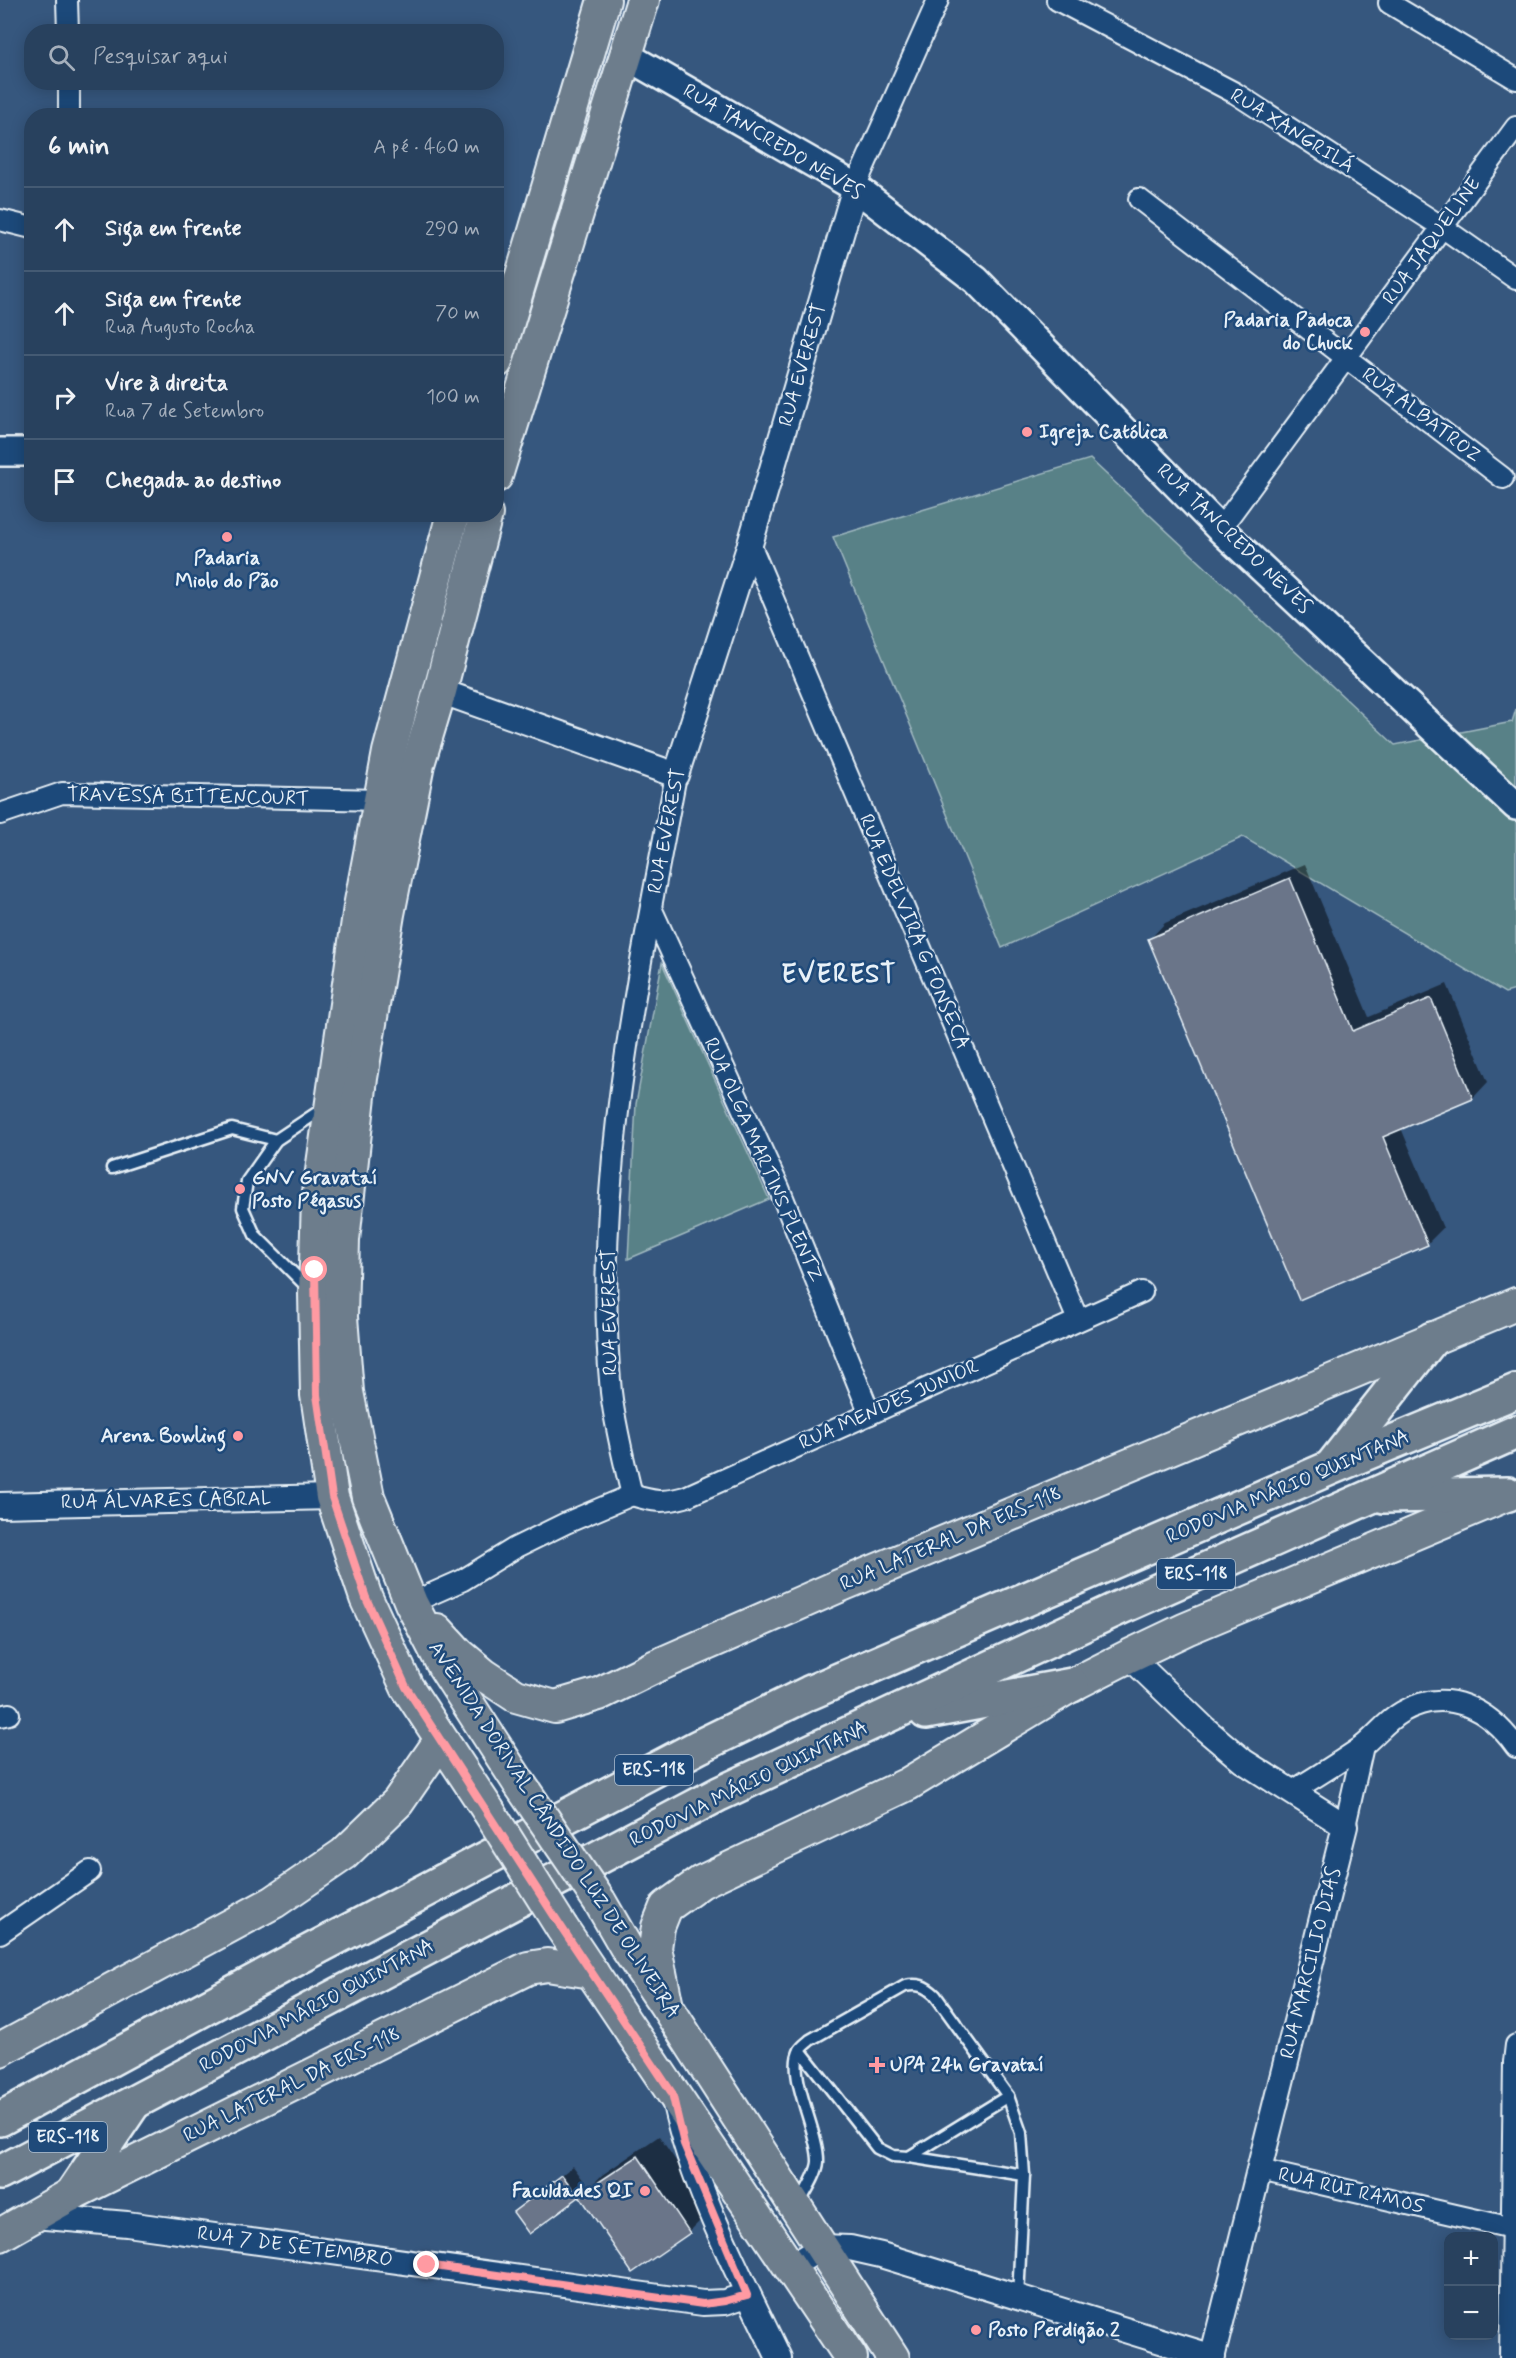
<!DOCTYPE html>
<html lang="pt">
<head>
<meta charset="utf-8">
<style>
  body { margin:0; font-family:Mynerve,sans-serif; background:#304864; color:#f1f3f6 }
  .controls { position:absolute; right:18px; bottom:18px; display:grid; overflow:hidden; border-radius:12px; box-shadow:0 3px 15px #0003 }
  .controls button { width:54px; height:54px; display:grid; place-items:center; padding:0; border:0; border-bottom:2px solid #445a73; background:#28415e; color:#f1f3f6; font:30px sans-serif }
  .stop { position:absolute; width:18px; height:18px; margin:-14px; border:4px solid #ff9aa2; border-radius:50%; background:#fff }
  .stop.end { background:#ff9aa2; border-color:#fff; box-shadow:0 2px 6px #0008 }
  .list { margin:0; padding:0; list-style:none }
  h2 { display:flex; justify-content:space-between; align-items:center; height:78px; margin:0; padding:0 24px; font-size:26px }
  h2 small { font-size:20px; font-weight:400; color:#a5afbc }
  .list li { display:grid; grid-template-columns:39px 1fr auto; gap:18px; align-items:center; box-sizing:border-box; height:84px; padding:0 24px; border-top:2px solid #445a73 }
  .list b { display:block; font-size:22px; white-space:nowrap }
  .list p { margin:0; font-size:20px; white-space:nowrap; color:#a5afbc }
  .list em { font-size:20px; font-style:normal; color:#a5afbc }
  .icon { flex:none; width:33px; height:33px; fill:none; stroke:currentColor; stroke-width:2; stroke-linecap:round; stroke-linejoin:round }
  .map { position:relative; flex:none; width:1516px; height:2358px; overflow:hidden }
  .search { position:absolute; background:#28415e; box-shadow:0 3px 15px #0003; left:24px; top:24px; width:480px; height:66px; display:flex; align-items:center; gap:15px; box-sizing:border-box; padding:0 21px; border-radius:24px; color:#a5afbc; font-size:22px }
  .panel { position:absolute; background:#28415e; box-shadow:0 3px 15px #0003; left:24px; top:108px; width:480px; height:414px; border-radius:24px }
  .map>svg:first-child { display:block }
</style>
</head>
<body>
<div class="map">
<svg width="1516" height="2358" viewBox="0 0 1516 2358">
  <rect width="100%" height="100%" fill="#36577e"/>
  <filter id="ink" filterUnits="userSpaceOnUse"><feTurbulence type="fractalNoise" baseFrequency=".0167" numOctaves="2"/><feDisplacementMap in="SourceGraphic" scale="12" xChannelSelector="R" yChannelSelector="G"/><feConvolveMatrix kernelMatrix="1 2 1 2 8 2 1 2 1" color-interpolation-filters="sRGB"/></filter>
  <g filter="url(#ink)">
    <g fill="#598187" stroke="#a0b9c0" stroke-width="1.5">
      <path d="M1090 459 1395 745 1512 722 1516 709V990L1505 993 1243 837 1002 948 833 537Z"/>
      <path d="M662 963 769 1199 628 1259 636 1104Z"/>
    </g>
    <g fill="#0007">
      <path d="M1305 864 1369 1017 1447 984 1488 1082 1473 1098 1401 1128 1443 1228 1427 1244 1300 1298 1150 939 1165 923Z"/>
      <path d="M659 2136 710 2211 689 2232 632 2271 580 2194 515 2212 573 2166 589 2188 602 2175Z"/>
    </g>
    <g fill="#6b7589" stroke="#e8f1f8" stroke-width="1.5">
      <path d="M1290 878 1353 1031 1431 998 1473 1099 1383 1137 1428 1245 1299 1300 1148 939Z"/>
      <path d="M638 2156 690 2233 632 2273 579 2195Z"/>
      <path d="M562 2175 579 2197 529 2234 513 2212Z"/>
    </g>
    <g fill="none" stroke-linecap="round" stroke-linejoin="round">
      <defs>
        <g id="service">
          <path d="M112 1168 232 1129 276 1140"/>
          <path d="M310 1290 255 1235 243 1208 247 1181 276 1140 324 1108"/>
          <path d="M800 2050 877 2148 893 2156 909 2157 1008 2096"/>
          <path d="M909 2157 1024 2175"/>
          <path d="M799 2204C805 2192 817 2175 818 2162 819 2132 786 2074 800 2050 802 2046 807 2043 810 2040L905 1986C918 1983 925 1986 935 1995L1008 2096 1021 2133 1024 2175 1018 2298"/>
        </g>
        <g id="minor">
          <path d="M67 0 68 32"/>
          <path d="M1057 0 1235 93 1442 227 1516 279"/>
          <path d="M1389 3 1516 79"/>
          <path d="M69 82V116"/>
          <path d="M855 187 938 0"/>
          <path d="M1139 199 1503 478"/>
          <path d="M0 220 32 228"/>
          <path d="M1220 529 1516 127"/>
          <path d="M750 544 1078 1320"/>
          <path d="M0 814 62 793 380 800"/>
          <path d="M651 908 779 1188 870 1414"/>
          <path d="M632 1495C624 1462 615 1426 611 1392 591 1186 638 978 676 775"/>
          <path d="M632 1495C654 1502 663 1503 685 1497L1142 1292"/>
          <path d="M411 1603 463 1580 515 1548 566 1523 632 1495"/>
          <path d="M0 1716 9 1714"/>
          <path d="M1291 1792C1314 1778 1338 1763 1360 1748 1375 1737 1386 1721 1402 1712 1447 1686 1489 1709 1516 1747"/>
          <path d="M1345 1826 1363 1746"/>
          <path d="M0 1933 90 1871"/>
          <path d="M1260 2170 1512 2228"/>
          <path d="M1510 2358 1514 2062 1516 2045"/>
        </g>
        <g id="tertiary">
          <path d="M440 691 676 775 750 544 855 187"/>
          <path d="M0 1505 332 1497"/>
          <path d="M1129 1656 1205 1729 1243 1761 1345 1826 1212 2358"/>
          <path d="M675 2104C695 2193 740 2276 779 2358"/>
          <path d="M34 2216 127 2224 703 2303 725 2302 747 2295"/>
          <path d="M790 2267 822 2247 850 2248 881 2255 1213 2357"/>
        </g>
        <g id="secondary">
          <path d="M625 55 855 187 976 280 1220 529 1516 806"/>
          <path d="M0 452H32"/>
        </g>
        <g id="primary">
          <path d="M496 362 604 0"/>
          <path d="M496 476 643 0"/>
          <path d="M453 514 389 752 360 907 318 1199 315 1294 317 1395 332 1497 366 1598 407 1687 488 1810"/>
          <path d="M486 514 440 691 418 764 388 914 361 1078 343 1240 341 1317 347 1392 368 1497 411 1603 443 1665 519 1783"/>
          <path d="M437 1630 459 1654 484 1675 516 1696 555 1707 599 1694 654 1667 839 1586 1516 1304"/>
          <path d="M600 1902 626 1947 667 2007 893 2358"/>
          <path d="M562 1928 851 2358"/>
          <path d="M667 2007 655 1948 658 1927 666 1907 701 1882 908 1784 1072 1685 1129 1656 1186 1629 1506 1495"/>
          <path d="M0 2050 274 1902 344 1854 398 1802 440 1741"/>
          <path d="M0 2235 72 2194 528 1968 547 1965 592 1972"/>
        </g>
        <g id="trunk">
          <path d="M1331 1467 1432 1339"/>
          <path d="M1384 1496 1508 1494"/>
          <path d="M926 1712 1072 1685"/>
          <path d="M0 2119 303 1955 698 1747 809 1693 1330 1468 1516 1391"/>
          <path d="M0 2173 719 1794 1121 1607 1516 1432"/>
          <path d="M72 2194 133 2104"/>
        </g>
      </defs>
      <use href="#service" stroke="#e8f1f8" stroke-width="15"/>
      <use href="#minor" stroke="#e8f1f8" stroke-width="24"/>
      <use href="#tertiary" stroke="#e8f1f8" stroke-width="28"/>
      <use href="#secondary" stroke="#e8f1f8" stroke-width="32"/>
      <use href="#primary" stroke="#e8f1f8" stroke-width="36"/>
      <use href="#trunk" stroke="#e8f1f8" stroke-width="38"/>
      <use href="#service" stroke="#1f4a7a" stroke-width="10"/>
      <use href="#minor" stroke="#1f4a7a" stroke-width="20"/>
      <use href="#tertiary" stroke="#1f4a7a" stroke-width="24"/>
      <use href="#secondary" stroke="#1f4a7a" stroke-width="27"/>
      <use href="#primary" stroke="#6d7d8c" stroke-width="32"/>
      <use href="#trunk" stroke="#6d7d8c" stroke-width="33"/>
      <defs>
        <g id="primary-bridge">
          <path d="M519 1783 600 1902"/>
          <path d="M488 1810 562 1928"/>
        </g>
      </defs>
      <use href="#primary-bridge" stroke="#e8f1f8" stroke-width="36" stroke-linecap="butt"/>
      <use href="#primary-bridge" stroke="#6d7d8c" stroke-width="32"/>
    </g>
  </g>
  <g fill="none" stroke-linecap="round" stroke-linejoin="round" filter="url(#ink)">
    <path stroke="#ff9aa2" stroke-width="8" d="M315 1270 317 1395 329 1476 332 1497 366 1598 406 1687 562 1928 672 2093 684 2144 747 2295 725 2301 703 2304 427 2265"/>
  </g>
  <g fill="#ff9aa2" stroke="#1f4a7a" stroke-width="2">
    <circle cx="1365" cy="332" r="6"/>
    <circle cx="1027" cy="432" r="6"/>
    <circle cx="227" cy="537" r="6"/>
    <circle cx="240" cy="1189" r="6"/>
    <circle cx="238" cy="1436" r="6"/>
    <path d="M874 2056h6v6h6v6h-6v6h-6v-6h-6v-6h6z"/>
    <circle cx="645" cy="2191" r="6"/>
    <circle cx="976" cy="2330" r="6"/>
  </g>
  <g text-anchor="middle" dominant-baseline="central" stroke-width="5" stroke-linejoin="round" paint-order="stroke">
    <g fill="#1f4a7a" stroke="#acbfd2" stroke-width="1.5">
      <rect x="1157" y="1559" width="78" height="30" rx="4.5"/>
      <rect x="615" y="1755" width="78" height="30" rx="4.5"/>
      <rect x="29" y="2122" width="78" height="30" rx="4.5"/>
    </g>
    <g font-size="18" font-weight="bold" fill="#e8f1f8">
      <text x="1196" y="1574">ERS-118</text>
      <text x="654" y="1770">ERS-118</text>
      <text x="68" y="2137">ERS-118</text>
    </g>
    <g font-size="20" fill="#e8f1f8" stroke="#1f4a7a">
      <text transform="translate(1292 131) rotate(32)">RUA XANGRILÁ</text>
      <text transform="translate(773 142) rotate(31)">RUA TANCREDO NEVES</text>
      <text transform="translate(1432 241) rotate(-54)">RUA JAQUELINE</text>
      <text transform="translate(803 365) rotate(-74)">RUA EVEREST</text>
      <text transform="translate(1421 415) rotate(37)">RUA ALBATROZ</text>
      <text transform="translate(1234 539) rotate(44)">RUA TANCREDO NEVES</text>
      <text transform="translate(188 797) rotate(1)">TRAVESSA BITTENCOURT</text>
      <text transform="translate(667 831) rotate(-79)">RUA EVEREST</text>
      <text transform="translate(914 932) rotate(67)">RUA EDELVIRA G FONSECA</text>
      <text transform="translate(763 1160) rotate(66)">RUA OLGA MARTINS PLENTZ</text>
      <text transform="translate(610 1312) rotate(-91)">RUA EVEREST</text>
      <text transform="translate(889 1405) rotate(-24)">RUA MENDES JUNIOR</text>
      <text transform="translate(1288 1487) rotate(-23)">RODOVIA MÁRIO QUINTANA</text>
      <text transform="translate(166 1501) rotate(-1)">RUA ÁLVARES CABRAL</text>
      <text transform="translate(951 1539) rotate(-23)">RUA LATERAL DA ERS-118</text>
      <text transform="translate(749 1784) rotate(-26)">RODOVIA MÁRIO QUINTANA</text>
      <text transform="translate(554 1830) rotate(57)">AVENIDA DORIVAL CÂNDIDO LUZ DE OLIVEIRA</text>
      <text transform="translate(1311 1963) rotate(-76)">RUA MARCILIO DIAS</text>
      <text transform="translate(317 2006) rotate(-28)">RODOVIA MÁRIO QUINTANA</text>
      <text transform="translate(292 2085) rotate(-26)">RUA LATERAL DA ERS-118</text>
      <text transform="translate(1351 2191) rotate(13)">RUA RUI RAMOS</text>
      <text transform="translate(295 2247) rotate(8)">RUA 7 DE SETEMBRO</text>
    </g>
    <g font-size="20" font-weight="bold" fill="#e8f1f8" stroke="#1f4a7a" text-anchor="start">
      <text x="1353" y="320" text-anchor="end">Padaria Padoca<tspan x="1353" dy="23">do Chuck</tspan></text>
      <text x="1039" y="432">Igreja Católica</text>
      <text x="227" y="558" text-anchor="middle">Padaria<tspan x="227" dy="23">Miolo do Pão</tspan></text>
      <text x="252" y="1178">GNV Gravataí<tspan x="252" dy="23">Posto Pégasus</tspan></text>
      <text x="226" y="1436" text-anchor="end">Arena Bowling</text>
      <text x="890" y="2065">UPA 24h Gravataí</text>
      <text x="633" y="2191" text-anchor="end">Faculdades QI</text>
      <text x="988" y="2330">Posto Perdigão 2</text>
    </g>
    <g font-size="26" font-weight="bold" letter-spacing="1.5" fill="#e8f1f8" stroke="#1f4a7a">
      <text x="839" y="975">EVEREST</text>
    </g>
  </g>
</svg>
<div class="controls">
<button>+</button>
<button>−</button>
</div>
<div class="stop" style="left:315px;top:1270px"></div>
<div class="stop end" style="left:427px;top:2265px"></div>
<div class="search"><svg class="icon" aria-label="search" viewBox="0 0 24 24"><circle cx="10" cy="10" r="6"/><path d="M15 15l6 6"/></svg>Pesquisar aqui</div>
<section class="panel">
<h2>6 min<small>A pé · 460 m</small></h2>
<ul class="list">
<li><svg class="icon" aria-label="ahead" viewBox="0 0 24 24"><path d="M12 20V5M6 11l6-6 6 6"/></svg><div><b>Siga em frente</b></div><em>290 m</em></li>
<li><svg class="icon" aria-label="ahead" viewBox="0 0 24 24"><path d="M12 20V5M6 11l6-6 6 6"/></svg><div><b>Siga em frente</b><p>Rua Augusto Rocha</p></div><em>70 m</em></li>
<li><svg class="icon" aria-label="right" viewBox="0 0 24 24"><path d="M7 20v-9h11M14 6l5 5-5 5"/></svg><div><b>Vire à direita</b><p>Rua 7 de Setembro</p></div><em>100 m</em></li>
<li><svg class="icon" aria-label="arrive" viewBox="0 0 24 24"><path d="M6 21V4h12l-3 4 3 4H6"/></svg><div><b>Chegada ao destino</b></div></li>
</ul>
</section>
</div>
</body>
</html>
